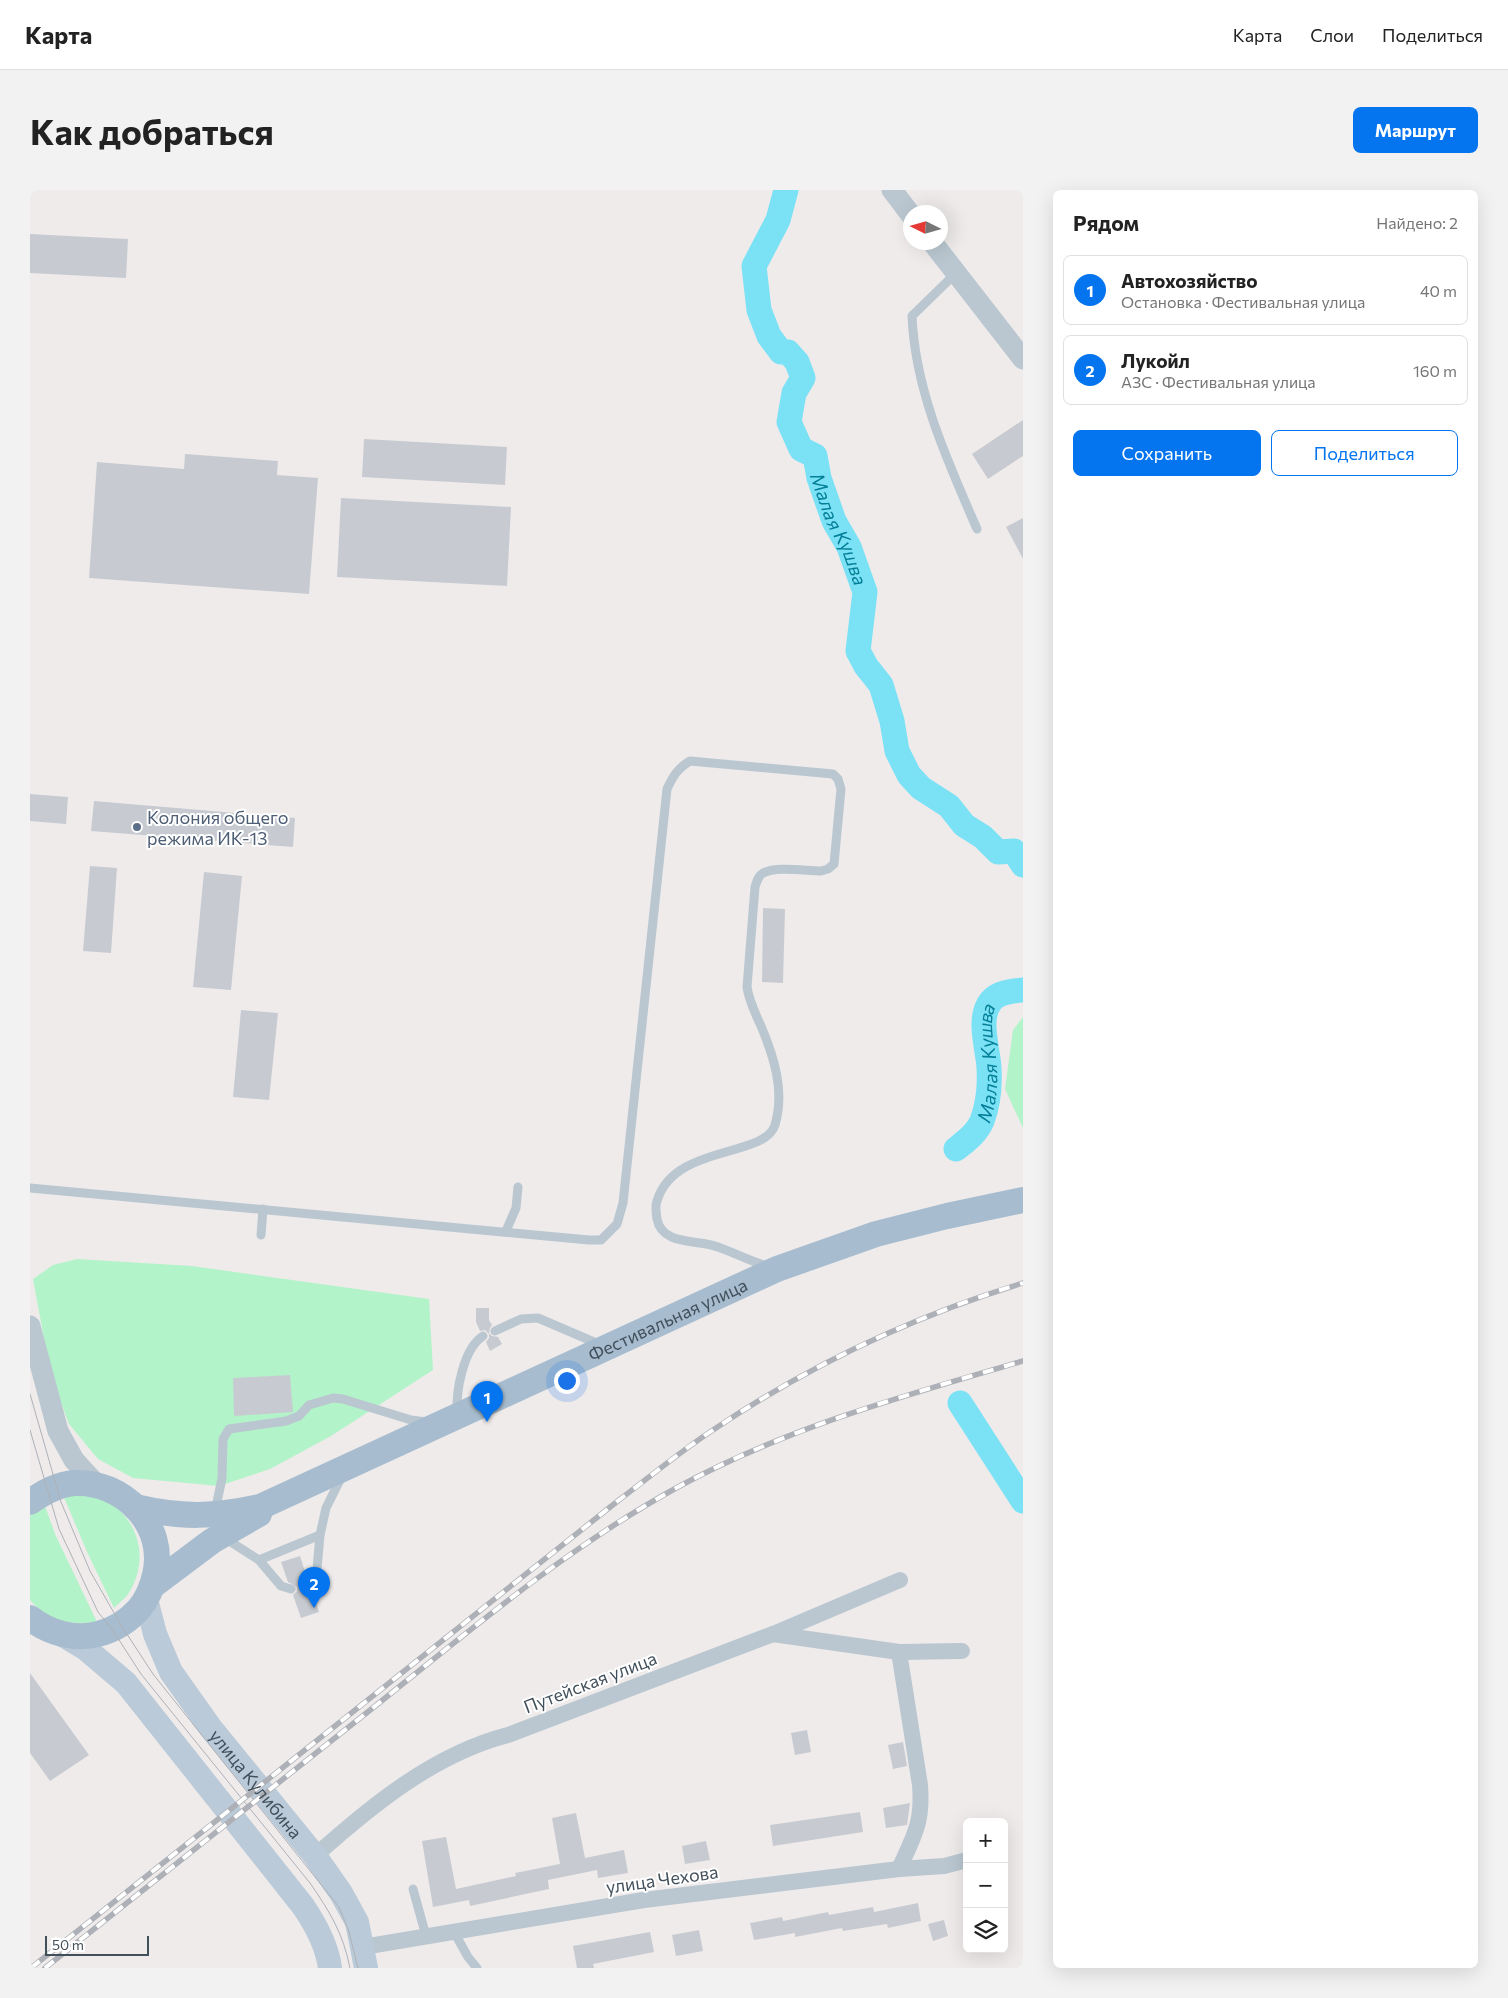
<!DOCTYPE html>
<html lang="ru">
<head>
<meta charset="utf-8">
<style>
  body { margin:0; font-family:Commissioner,sans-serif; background:#f2f2f2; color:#222 }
  .controls { position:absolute; right:15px; bottom:15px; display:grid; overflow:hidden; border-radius:8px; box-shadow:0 5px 20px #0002 }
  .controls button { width:45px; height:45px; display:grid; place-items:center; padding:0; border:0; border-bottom:1px solid #e0e0e0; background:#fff; color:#222; font:25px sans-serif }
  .compass { position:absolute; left:873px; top:15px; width:45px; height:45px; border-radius:50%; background:#fff; box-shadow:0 5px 20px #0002; rotate:275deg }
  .scale { position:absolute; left:15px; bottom:12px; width:104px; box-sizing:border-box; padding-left:5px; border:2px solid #42505b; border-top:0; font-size:14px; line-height:18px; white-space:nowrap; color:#42505b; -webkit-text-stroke:4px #fff; paint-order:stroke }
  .you { position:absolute; left:536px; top:1190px; width:18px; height:18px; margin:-12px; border:4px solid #fff; border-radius:50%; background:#1a73e8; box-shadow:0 0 0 8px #1a73e833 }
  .badge { display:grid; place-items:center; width:32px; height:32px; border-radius:50%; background:#0575ef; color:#fff; font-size:16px; font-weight:700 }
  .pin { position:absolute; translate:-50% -41px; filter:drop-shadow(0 1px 2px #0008) }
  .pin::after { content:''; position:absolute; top:26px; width:18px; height:15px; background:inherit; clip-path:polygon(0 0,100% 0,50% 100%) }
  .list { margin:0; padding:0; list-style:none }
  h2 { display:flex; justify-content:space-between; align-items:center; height:65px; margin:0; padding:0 20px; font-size:21px }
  h2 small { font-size:16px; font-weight:400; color:#767676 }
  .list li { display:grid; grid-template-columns:32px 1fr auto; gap:15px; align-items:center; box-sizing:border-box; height:70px; margin:0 10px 10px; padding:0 10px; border:1px solid #e0e0e0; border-radius:8px }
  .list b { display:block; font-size:19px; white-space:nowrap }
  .list p { margin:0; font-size:16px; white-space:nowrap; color:#767676 }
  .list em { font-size:16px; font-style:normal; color:#767676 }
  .actions { display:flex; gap:10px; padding:15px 20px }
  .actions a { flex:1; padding:11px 0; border:1px solid #0575ef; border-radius:8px; text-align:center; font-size:18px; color:#0575ef }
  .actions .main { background:#0575ef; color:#fff }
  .icon { flex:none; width:28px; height:28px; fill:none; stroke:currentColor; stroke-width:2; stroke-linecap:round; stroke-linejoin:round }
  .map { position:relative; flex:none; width:993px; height:1778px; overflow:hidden; border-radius:8px }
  header { display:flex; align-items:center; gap:30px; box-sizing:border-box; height:70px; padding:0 25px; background:#fff; border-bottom:1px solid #e0e0e0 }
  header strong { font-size:24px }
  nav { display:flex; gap:28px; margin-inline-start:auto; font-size:18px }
  .intro { display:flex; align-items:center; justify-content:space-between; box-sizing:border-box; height:120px; padding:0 30px }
  h1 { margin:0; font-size:35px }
  .button { padding:12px 22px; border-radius:8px; background:#0575ef; color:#fff; font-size:18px; font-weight:700 }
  main { display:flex; gap:30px; padding:0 30px }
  aside { flex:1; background:#fff; border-radius:8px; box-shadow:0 5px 20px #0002 }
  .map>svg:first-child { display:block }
</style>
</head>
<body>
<header>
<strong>Карта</strong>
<nav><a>Карта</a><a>Слои</a><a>Поделиться</a></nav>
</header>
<div class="intro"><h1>Как добраться</h1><a class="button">Маршрут</a></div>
<main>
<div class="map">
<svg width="993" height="1778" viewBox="0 0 993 1778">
  <rect width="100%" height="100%" fill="#efebeb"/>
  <g fill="#b3f3c9">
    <path d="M993 827V938L975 899 983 840Z"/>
    <path d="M47 1069 162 1076 399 1109 403 1180 301 1246 240 1279 189 1296 103 1288 68 1269 39 1234 21 1186 3 1089 23 1075Z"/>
    <path d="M55 1304C62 1306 71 1307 77 1311 109 1330 119 1369 100 1401 96 1408 89 1413 84 1418L58 1364 33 1305Z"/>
    <path d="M14 1313 25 1344 67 1432C39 1435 20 1432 0 1410V1326Z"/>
  </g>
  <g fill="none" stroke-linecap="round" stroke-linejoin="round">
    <g stroke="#7be1f5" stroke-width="25">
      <path id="s1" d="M756 0 748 30 724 76 729 120 739 146 751 162H758L767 172 773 188 764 203 759 232 771 259 785 266 789 288 804 331 819 357 835 402 828 461 836 476 851 495 862 531 867 561 879 585 891 598 919 616 934 635 953 647 968 662 984 661 993 675"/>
      <path id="s2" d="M926 959C936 951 947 943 952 931 958 915 960 895 959 878 958 858 947 828 961 811 968 802 983 801 993 800"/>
      <path d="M930 1213 993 1311"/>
    </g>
  </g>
  <g fill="#c7cbd1">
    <path d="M0 44 98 49 96 88 0 83Z"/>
    <path d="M993 230V266L958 289 942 264Z"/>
    <path d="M334 249 477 257 475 295 332 287Z"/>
    <path d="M155 264 248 271 247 285 288 288 279 404 59 388 67 272 154 279Z"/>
    <path d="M311 308 481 317 477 396 307 387Z"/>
    <path d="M993 328V369L976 337Z"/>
    <path d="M0 604 38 607 36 634 0 631Z"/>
    <path d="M64 611 265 628 263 657 61 641Z"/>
    <path d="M60 676 87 678 81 763 53 761Z"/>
    <path d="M174 682 212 686 201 800 163 797Z"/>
    <path d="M733 718 755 719 753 793 732 792Z"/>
    <path d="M211 820 248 823 239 910 203 907Z"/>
    <path d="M446 1118H459V1130L462 1135 460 1138 459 1143 462 1146 468 1147 472 1154 460 1161 456 1152 459 1148V1144L455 1140 450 1141 446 1132Z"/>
    <path d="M260 1185 263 1222 204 1226 203 1188Z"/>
    <path d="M270 1366 276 1385 273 1390V1396L276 1399H281L289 1422 271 1428 263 1405 267 1401V1397L258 1392 251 1372Z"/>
    <path d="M0 1483 59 1565 20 1591 0 1563Z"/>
    <path d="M777 1540 781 1562 765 1565 761 1543Z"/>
    <path d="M873 1552 877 1576 863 1579 858 1555Z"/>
    <path d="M880 1613 877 1635 856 1638 853 1618Z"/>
    <path d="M830 1622 833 1642 743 1656 740 1635Z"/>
    <path d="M546 1623 555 1668 594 1660 598 1683 568 1688 567 1680 518 1690 519 1699 440 1716 439 1710 403 1717 392 1651 416 1647 426 1699 486 1686 485 1683 530 1674 522 1628Z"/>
    <path d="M676 1651 680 1670 655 1674 652 1656Z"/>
    <path d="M888 1713 891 1731 858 1738 857 1734 813 1741 812 1738 765 1747V1743L724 1750 720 1733 752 1727 753 1731 798 1722 799 1725 843 1717 844 1722Z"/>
    <path d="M914 1730 918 1746 903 1751 898 1734Z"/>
    <path d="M669 1740 673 1761 646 1766 642 1745Z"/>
    <path d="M620 1742 624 1762 563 1774 564 1778H547L543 1756Z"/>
  </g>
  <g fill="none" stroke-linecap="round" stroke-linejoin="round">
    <g stroke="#bac7d0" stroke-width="9">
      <path d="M925 84 882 126C885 201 918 272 947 339"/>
      <path d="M0 998 559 1050H571L587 1034 593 1013 637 599C643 586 648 578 660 571L803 584 808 589 811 599 804 674 798 679 791 681C776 681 746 676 733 683 728 686 727 691 725 697L717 797C719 811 725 823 731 836 744 867 755 901 745 935 735 968 644 954 627 1011 625 1016 626 1023 627 1029 632 1056 668 1049 688 1057 705 1063 720 1071 737 1076"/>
      <path d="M476 1041 486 1018 488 997"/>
      <path d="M231 1045 233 1019"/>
      <path d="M465 1141 491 1129 508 1128 571 1155"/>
      <path d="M427 1223C426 1201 433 1159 453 1146"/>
      <path d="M185 1322 192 1288 193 1249 199 1239 256 1231 269 1226 279 1215 303 1208 313 1209 381 1230 397 1232"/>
      <path d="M193 1347 229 1370 290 1345 296 1318 312 1286"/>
      <path d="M229 1370 251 1396 261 1399"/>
      <path d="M279 1393 287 1379 290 1345"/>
      <path d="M383 1699 396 1746"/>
      <path d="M424 1742 438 1767 447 1778"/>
    </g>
    <g stroke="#bac7d0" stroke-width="16">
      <path d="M743 1444 869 1462 890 1595C893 1633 884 1646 869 1679"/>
      <path d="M869 1462 932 1461"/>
      <path d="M285 1666C341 1616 404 1564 478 1545L743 1444 870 1390"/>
      <path d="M333 1757 614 1710 869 1679 914 1676 937 1670"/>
    </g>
    <g stroke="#bac7d0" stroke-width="21">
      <path d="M862 0 881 25"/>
      <path d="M902 52 993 169"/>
      <path d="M0 1136 28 1241 44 1270 67 1295"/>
    </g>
    <g stroke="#bbcad8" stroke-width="24">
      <path id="s3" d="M116 1409 125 1444 141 1482 180 1537 285 1666 311 1703 327 1732 336 1778"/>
      <path d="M31 1444 56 1459 96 1493 273 1716C286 1735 297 1755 300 1778"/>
    </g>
    <g stroke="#a7bdcf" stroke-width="26">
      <path d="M0 1312C14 1302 28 1294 45 1293 93 1291 137 1335 125 1385 122 1398 118 1408 109 1419 98 1431 84 1440 68 1444 44 1450 19 1443 0 1428"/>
      <path id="s4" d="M105 1317C152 1328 184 1327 230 1317L747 1079 846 1044 917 1026 993 1010"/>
      <path d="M122 1396 182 1351 229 1324"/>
    </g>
    <g stroke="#adb1b7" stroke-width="1">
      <path d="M0 1204 31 1312 60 1381 91 1435 123 1484 309 1717 319 1742 328 1778"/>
      <path d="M0 1240 29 1339 68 1422 82 1439 111 1484 280 1693C300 1722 313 1743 320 1778"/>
    </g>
    <defs>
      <g id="rail">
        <path d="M1 1778 589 1310C621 1286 652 1260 686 1238 780 1175 884 1126 993 1093"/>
        <path d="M15 1778C127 1689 238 1601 349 1513 445 1436 540 1356 648 1297 756 1238 876 1205 993 1171"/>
      </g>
    </defs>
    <use href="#rail" stroke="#adb1b7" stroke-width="5.5"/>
    <use href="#rail" stroke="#fff" stroke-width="4" stroke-dasharray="11" stroke-linecap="butt"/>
  </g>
  <circle fill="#5c6f8a" stroke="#fff" stroke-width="2" cx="107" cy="637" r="5"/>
  <g text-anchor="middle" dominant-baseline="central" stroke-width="4" stroke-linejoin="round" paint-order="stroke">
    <g font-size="18" fill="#4e5e75" stroke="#fff" text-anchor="start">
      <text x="117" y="627">Колония общего<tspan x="117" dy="21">режима ИК-13</tspan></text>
    </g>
    <g font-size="18" fill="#42505b" stroke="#fff">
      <text stroke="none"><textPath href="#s4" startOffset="575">Фестивальная улица</textPath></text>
      <text transform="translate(560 1492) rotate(-21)">Путейская улица</text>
      <text stroke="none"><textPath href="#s3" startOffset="218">улица Кулибина</textPath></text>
      <text transform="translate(632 1689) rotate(-8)">улица Чехова</text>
    </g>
    <g font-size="19" font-style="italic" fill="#037f98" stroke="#fff">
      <text stroke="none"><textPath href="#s1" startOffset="382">Малая Кушва</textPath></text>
      <text stroke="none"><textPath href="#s2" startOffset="98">Малая Кушва</textPath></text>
    </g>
  </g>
</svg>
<div class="controls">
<button>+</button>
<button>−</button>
<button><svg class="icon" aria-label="layers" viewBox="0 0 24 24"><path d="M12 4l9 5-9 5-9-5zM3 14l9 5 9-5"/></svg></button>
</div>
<svg class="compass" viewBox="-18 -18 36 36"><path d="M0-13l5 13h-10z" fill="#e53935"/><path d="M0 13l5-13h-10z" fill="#767676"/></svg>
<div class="scale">50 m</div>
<div class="you"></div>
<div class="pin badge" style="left:457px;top:1232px">1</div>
<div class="pin badge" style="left:284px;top:1418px">2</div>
</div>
<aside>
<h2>Рядом<small>Найдено: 2</small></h2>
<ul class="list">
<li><span class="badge">1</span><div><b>Автохозяйство</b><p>Остановка · Фестивальная улица</p></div><em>40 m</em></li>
<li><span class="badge">2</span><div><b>Лукойл</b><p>АЗС · Фестивальная улица</p></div><em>160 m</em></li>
</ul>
<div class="actions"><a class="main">Сохранить</a><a>Поделиться</a></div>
</aside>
</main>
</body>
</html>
